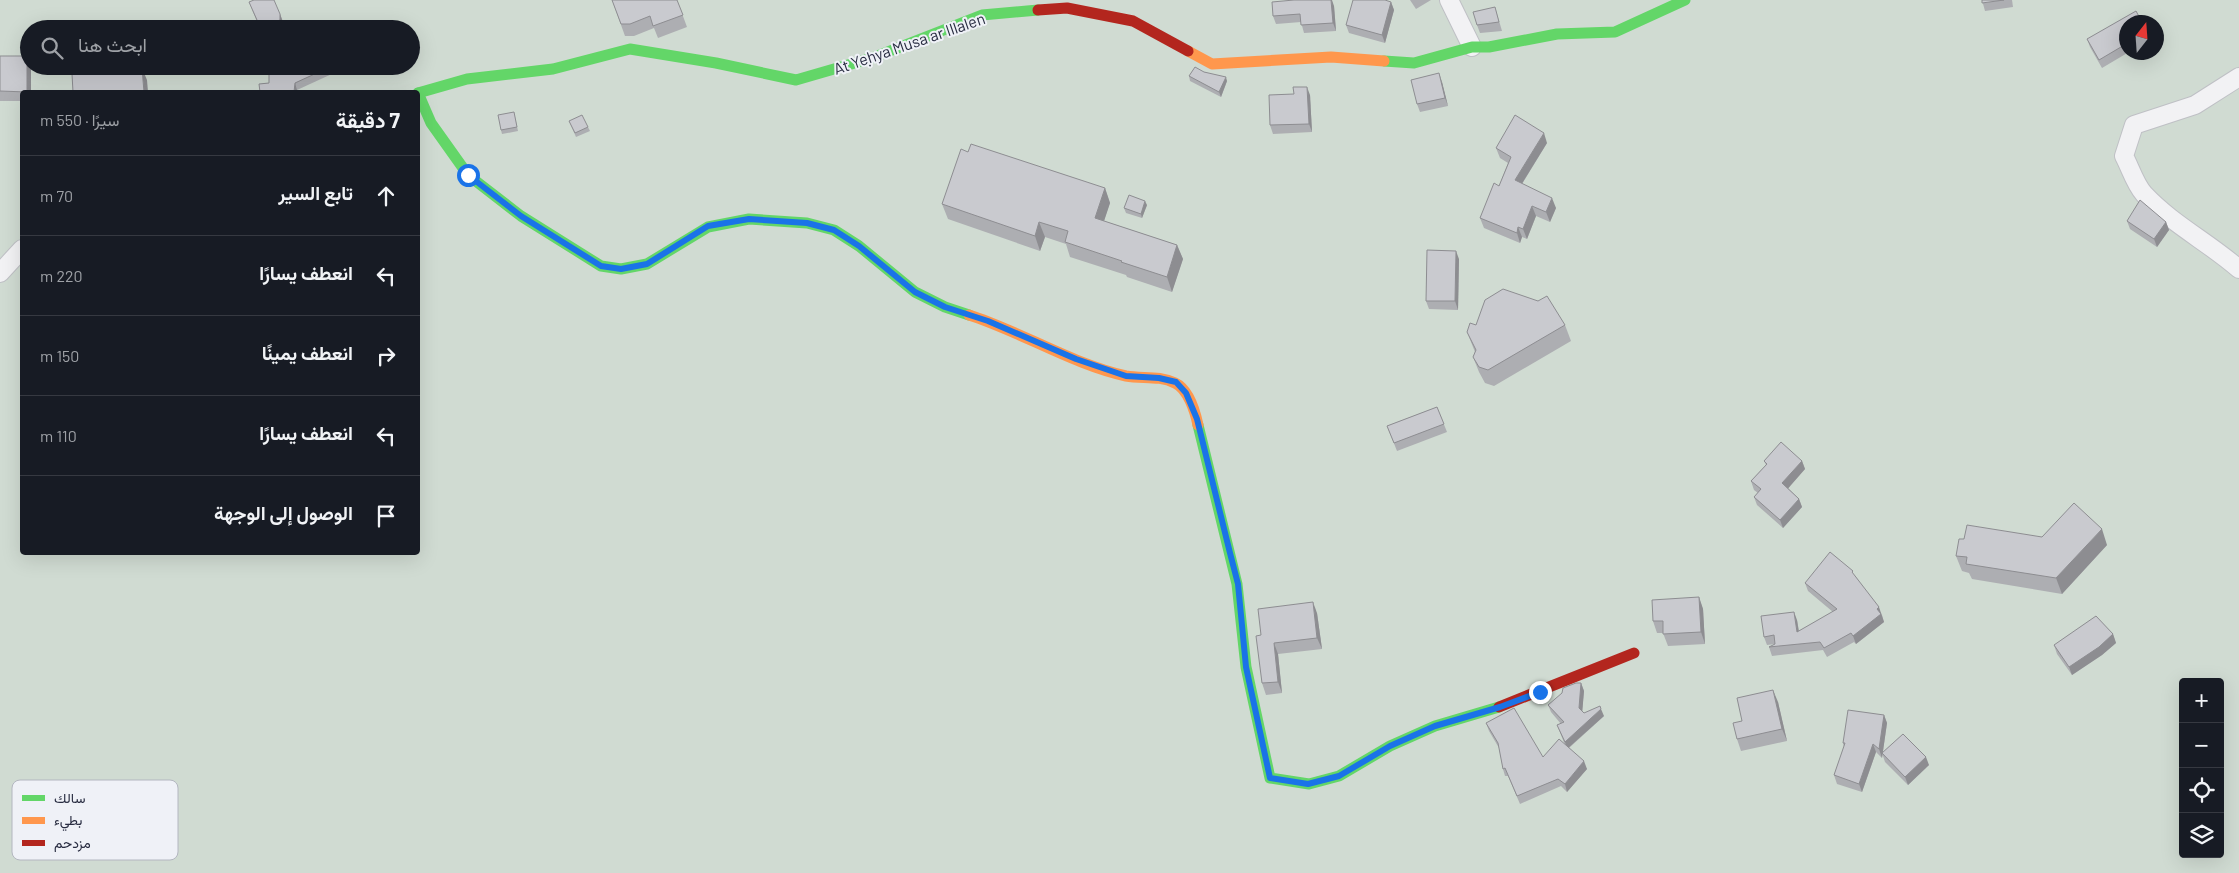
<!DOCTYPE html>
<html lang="ar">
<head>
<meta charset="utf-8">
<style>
  body { margin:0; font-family:Barlow,Vazirmatn,sans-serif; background:#242831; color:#f1f3f6; direction:rtl }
  .controls { position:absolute; right:15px; bottom:15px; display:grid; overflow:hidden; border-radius:5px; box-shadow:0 5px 20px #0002 }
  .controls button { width:45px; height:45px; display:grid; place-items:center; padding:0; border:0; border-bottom:1px solid #363941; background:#171b24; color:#f1f3f6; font:25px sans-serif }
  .compass { position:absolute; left:2119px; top:15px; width:45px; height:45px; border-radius:50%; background:#171b24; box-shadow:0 5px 20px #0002; rotate:17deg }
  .stop { position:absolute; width:15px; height:15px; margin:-11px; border:4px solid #1a73e8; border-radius:50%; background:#fff }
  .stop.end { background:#1a73e8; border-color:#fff; box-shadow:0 1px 5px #0008 }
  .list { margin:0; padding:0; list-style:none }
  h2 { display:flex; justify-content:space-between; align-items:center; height:65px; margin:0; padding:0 20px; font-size:21px }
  h2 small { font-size:16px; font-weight:400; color:#9ea1a6 }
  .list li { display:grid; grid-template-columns:32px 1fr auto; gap:15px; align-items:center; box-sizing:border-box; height:80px; padding:0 20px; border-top:1px solid #363941 }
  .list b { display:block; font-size:19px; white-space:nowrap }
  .list em { font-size:16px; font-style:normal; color:#9ea1a6 }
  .icon { flex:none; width:28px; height:28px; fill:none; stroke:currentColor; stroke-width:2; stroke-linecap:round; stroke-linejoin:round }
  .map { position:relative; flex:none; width:2239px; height:873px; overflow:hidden; direction:ltr }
  .search { position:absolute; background:#171b24; box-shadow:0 5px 20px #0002; left:20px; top:20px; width:400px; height:55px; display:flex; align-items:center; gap:12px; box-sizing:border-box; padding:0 18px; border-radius:28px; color:#9ea1a6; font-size:19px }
  .panel { position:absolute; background:#171b24; box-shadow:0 5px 20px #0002; left:20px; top:90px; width:400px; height:465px; border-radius:5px; direction:rtl }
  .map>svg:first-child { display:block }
</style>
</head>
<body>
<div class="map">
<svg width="2239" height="873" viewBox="0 0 2239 873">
  <rect width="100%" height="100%" fill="#e2e3e7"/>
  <path fill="#d0dbd2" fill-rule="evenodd" d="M0 0H2239V873H0ZM2126 22H2156V52H2126ZM29 29H411V66H29ZM22 92H418V552H22ZM2183 682H2220V854H2183Z"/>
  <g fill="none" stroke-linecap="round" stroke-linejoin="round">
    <defs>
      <g id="street">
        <path d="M1449 0 1472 47"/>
        <path d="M2239 77 2195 105 2134 125 2124 156C2130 167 2135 184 2144 194 2172 224 2208 242 2239 269"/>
        <path d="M0 273 22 249"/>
      </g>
    </defs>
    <use href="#street" stroke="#bfc0c5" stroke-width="20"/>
    <use href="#street" stroke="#f2f2f4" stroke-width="18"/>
    <g stroke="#63d668" stroke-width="11">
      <path d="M1384 61 1414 63 1472 47H1489L1557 34 1615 32 1685 0"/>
      <path d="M418 93 431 123 468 175 521 216 601 266 621 269 647 264 708 227 749 219 807 223 834 230 859 246 915 292 945 307 969 315"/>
      <path d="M418 93 467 79 553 69 630 49 716 63 796 80 872 58 982 15 1038 10"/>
      <path d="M1198 425 1237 584 1246 667 1270 778 1309 784 1339 776 1390 746 1435 726 1499 707"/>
    </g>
    <g stroke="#ff974d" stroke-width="11">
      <path d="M1188 51 1212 64 1331 57 1384 61"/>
      <path d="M969 315C1020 331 1074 365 1126 376 1142 379 1159 375 1175 383 1188 389 1195 411 1198 425"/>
    </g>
    <g stroke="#b3261e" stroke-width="11">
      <path d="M1038 10 1067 8 1133 21 1188 51"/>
      <path d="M1499 707 1634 653"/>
    </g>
  </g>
  <g fill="#adaeb2">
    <path d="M612 0H677L687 27 658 38 654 28 634 36H625Z"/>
    <path d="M1410 0H1431L1416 9Z"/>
    <path d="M1982 0H2012L2013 7 1985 11Z"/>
    <path d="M249 2 280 14 283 22V28L281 29H260Z"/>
    <path d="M1391 2 1394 10 1385 43 1349 33 1346 25Z"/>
    <path d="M1334 6 1336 31 1304 33 1301 22 1276 24 1273 16Z"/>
    <path d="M1495 7 1502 31 1480 33 1477 25Z"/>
    <path d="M2126 22V52H2129L2102 68 2090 47 2087 39Z"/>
    <path d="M0 56 31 92H22V101H0Z"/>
    <path d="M332 66 334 73 297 90 269 83Z"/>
    <path d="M1204 72 1227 81 1221 97 1190 81 1189 76Z"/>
    <path d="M1442 82 1448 106 1420 112 1417 104Z"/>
    <path d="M1310 95 1312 132 1273 134 1270 125Z"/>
    <path d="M514 112 518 131 502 134 501 130Z"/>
    <path d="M569 121 588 127 590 131 576 137Z"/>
    <path d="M1547 143 1522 184 1556 208 1550 222 1536 216 1527 239 1522 237 1520 243 1484 228 1480 218 1499 186 1508 163 1500 158 1496 148Z"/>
    <path d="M1105 188 1110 203 1104 221 1177 245 1183 259 1172 292 1127 277 1126 275 1070 257 1066 244 1045 237 1040 251 948 219 942 204Z"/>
    <path d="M1147 205 1142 218 1126 213 1124 208Z"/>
    <path d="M2127 221 2166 222 2169 230 2157 247 2130 229Z"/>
    <path d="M1459 259 1458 310 1429 309 1426 301Z"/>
    <path d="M1476 325H1565L1571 341 1494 386 1485 383 1479 372 1473 357 1475 352 1467 332Z"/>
    <path d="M1437 407 1447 432 1397 451 1387 426Z"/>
    <path d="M1764 461H1802L1805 469 1788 488 1799 499 1802 507 1783 528 1757 505 1754 497 1758 493 1754 490 1751 481 1766 465Z"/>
    <path d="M2042 537 2107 545 2062 594 1972 579 1969 573 1962 571 1956 556 1964 539Z"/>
    <path d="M1856 577 1882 615 1884 622 1856 644 1854 642 1827 657 1823 650 1772 656 1769 647 1775 644 1767 645 1764 637 1797 620 1799 631 1833 612 1808 591 1805 583Z"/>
    <path d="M1699 597 1703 609 1705 644 1668 646 1663 633H1657L1653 621Z"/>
    <path d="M1317 613 1322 649 1278 654 1282 693 1266 695 1262 683 1261 635Z"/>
    <path d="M2113 634 2116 643 2102 655 2072 675 2057 654 2054 645Z"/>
    <path d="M1581 683 1584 691 1582 711 1584 713 1604 716 1569 748 1587 769 1567 792 1561 786 1520 804 1508 776H1505L1503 769 1499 748 1489 731 1486 723 1543 757 1565 745 1557 725 1561 724 1551 712 1548 705Z"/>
    <path d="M1778 702 1787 741 1741 751 1737 739 1742 721Z"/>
    <path d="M1884 715 1887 723 1882 758 1876 752 1862 792 1837 784 1834 775 1844 747 1843 743Z"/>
    <path d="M1882 753 1929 765 1908 785 1885 762Z"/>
  </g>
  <g fill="#8d8d91">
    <path d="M1331 0H1332L1334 6 1336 31 1333 23Z"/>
    <path d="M1391 2 1394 10 1385 43 1382 35Z"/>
    <path d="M280 14 283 22V28L280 20Z"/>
    <path d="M27 56 29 60V66H31V92H27Z"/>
    <path d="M142 68 147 80 148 92H144Z"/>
    <path d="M1439 73 1442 82 1448 106 1445 98Z"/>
    <path d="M1226 77 1227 81 1221 97 1219 92Z"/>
    <path d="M295 83 297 90V92H294Z"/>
    <path d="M1307 87 1310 95 1312 132 1309 124Z"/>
    <path d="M1544 133 1547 143 1518 190 1515 180Z"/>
    <path d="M1105 188 1110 203 1100 233 1095 218Z"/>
    <path d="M1552 198 1556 208 1550 222 1546 212Z"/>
    <path d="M1145 201 1147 205 1142 218 1141 214Z"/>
    <path d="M1532 206 1536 216 1527 239 1523 229Z"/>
    <path d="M1039 222 1045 237 1040 251 1035 236Z"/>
    <path d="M2166 222 2169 230 2157 247 2154 239Z"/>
    <path d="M1518 227 1522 237 1520 243 1517 233Z"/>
    <path d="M1177 245 1183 259 1172 292 1167 277Z"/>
    <path d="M1456 251 1459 259 1458 310 1455 301Z"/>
    <path d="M1802 461 1805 469 1785 492 1782 483Z"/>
    <path d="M1799 499 1802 507 1783 528 1780 520Z"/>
    <path d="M2102 529 2107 545 2062 594 2056 578Z"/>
    <path d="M1699 597 1703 609 1705 644 1701 632Z"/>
    <path d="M1313 602 1317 613 1322 649 1317 638Z"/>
    <path d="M1879 607 1884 622 1856 644 1853 636Z"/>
    <path d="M1794 612 1797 620 1800 640 1797 632Z"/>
    <path d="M2113 634 2116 643 2102 655 2072 675 2069 667Z"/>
    <path d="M1274 643 1278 654 1282 693 1278 682Z"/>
    <path d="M1581 683 1584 691 1582 715 1579 708Z"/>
    <path d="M1773 690 1778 702 1787 741 1782 729Z"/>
    <path d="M1601 709 1604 716 1567 749 1565 742Z"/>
    <path d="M1884 715 1887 723 1882 758 1879 749Z"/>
    <path d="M1873 744 1876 752 1862 792 1859 784Z"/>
    <path d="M1926 757 1929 765 1908 785 1905 777Z"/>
    <path d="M1584 761 1587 769 1567 792 1565 784Z"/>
  </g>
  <g fill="#c9cacf" stroke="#8d8d91">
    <path d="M254 0H274L280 14V20L261 29 249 2Z"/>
    <path d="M612 0H677L683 15 653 26 650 16 630 24H621Z"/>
    <path d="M1294 0H1331L1333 23 1301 25 1300 14 1273 16 1272 2Z"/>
    <path d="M1353 0H1385L1391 2 1382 35 1346 25Z"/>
    <path d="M1982 0H2004L1982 3Z"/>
    <path d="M1495 7 1499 22 1477 25 1473 12Z"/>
    <path d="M2136 11 2142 22H2126V44L2099 60 2087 39Z"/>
    <path d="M0 56H27V92L0 91Z"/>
    <path d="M274 66H332L295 83 294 92H260L259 84 269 83V71Z"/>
    <path d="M1195 67 1204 72 1226 77 1219 92 1189 76Z"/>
    <path d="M142 68 144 92H73L72 74Z"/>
    <path d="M1439 73 1445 98 1417 104 1411 80Z"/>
    <path d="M1293 87H1307L1309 124 1270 125 1269 95 1294 94Z"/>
    <path d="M514 112 517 127 501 130 498 115Z"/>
    <path d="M582 115 588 127 575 133 569 121Z"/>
    <path d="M1515 115 1544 133 1515 180 1552 198 1546 212 1532 206 1523 229 1518 227 1517 233 1480 218 1494 183 1499 186 1511 157 1496 148Z"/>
    <path d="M971 144 1105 188 1095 218 1177 245 1167 277 1121 262 1122 261 1065 242 1068 231 1039 222 1035 236 942 204 961 149 968 152Z"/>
    <path d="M1129 195 1145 201 1141 214 1124 208Z"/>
    <path d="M2140 200 2166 222 2154 239 2127 221Z"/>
    <path d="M1427 250 1456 251 1455 301H1426Z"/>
    <path d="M1503 289 1538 301 1547 296 1565 325 1488 370 1479 367 1473 357 1476 350 1467 332 1470 323 1476 325 1485 300Z"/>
    <path d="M1437 407 1444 424 1394 443 1387 426Z"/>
    <path d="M1781 442 1802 461 1782 483 1799 499 1780 520 1754 497 1761 489 1751 481 1767 464 1764 461Z"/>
    <path d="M2074 503 2102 529 2056 578 1966 564 1967 557 1956 556 1959 539H1964L1967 525 2042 537Z"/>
    <path d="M1830 552 1853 571 1852 572 1879 607 1877 609 1881 614 1853 636 1851 633 1824 648 1820 642 1769 647 1775 644 1774 635 1764 637 1761 616 1794 612 1797 632 1837 609 1805 583Z"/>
    <path d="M1699 597 1701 632 1663 634V621H1653L1652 600Z"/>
    <path d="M1313 602 1317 638 1274 643 1278 682 1262 683 1256 636 1261 635 1258 609Z"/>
    <path d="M2096 616 2113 634 2099 647 2069 667 2054 645Z"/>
    <path d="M1576 683H1581L1579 708 1584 713 1600 706 1601 709 1565 742 1557 725 1564 722 1548 705 1562 693 1563 688Z"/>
    <path d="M1773 690 1782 729 1737 739 1733 723 1742 721 1737 698Z"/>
    <path d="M1514 708 1543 757 1559 739 1584 761 1565 784 1558 779 1517 796 1505 768 1503 769 1498 743 1486 723Z"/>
    <path d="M1848 710 1884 715 1879 749 1873 744 1859 784 1834 775 1845 743H1843Z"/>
    <path d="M1903 734 1926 757 1905 777 1882 753Z"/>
  </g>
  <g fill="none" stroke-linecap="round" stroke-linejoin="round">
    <path stroke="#1a73e8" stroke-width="6" d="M468 175 521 216 601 266 621 269 647 264 708 226 749 219 807 223 834 230 859 246 915 292 945 307 988 321 1076 359 1126 376 1159 378 1176 382 1186 393 1197 419 1230 553 1238 584 1246 667 1270 778 1308 784 1339 776 1390 746 1435 726 1500 707 1540 692"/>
  </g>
  <g text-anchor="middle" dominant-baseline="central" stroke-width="4" stroke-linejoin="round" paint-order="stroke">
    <g font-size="16" fill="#282c41" stroke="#eff1f7">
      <text transform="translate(909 43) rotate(-19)">At Yeḥya Musa ar Illalen</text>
    </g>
  </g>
  <rect x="12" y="780" width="166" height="80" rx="8" fill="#eff1f7" stroke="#b3b6c0" stroke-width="1"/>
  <rect x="22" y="795" width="23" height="6" fill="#63d668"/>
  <rect x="22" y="817" width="23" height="7" fill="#ff974d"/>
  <rect x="22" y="840" width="23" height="6" fill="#b3261e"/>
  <g font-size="14" fill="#282c41">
    <text x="54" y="803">سالك</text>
    <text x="54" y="825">بطيء</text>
    <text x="54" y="848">مزدحم</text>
  </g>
</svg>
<div class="controls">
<button>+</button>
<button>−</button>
<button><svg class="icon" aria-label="locate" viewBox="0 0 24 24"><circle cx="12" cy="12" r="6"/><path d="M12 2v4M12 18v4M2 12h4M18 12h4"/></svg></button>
<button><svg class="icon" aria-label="layers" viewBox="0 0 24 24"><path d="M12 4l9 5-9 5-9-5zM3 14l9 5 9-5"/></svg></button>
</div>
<svg class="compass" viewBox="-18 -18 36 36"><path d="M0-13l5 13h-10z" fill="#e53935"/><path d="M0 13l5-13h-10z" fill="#9ea1a6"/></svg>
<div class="stop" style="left:468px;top:175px"></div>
<div class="stop end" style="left:1540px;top:692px"></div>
<div class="search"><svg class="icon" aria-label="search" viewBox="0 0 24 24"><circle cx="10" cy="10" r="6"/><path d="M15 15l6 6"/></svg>ابحث هنا</div>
<section class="panel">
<h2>7 دقيقة<small>سيرًا · 550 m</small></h2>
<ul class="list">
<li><svg class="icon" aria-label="ahead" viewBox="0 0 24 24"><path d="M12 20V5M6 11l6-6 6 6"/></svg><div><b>تابع السير</b></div><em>70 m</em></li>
<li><svg class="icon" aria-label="left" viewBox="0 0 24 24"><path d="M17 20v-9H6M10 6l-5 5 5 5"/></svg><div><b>انعطف يسارًا</b></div><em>220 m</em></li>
<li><svg class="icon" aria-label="right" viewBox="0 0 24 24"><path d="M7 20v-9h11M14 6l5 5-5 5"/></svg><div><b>انعطف يمينًا</b></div><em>150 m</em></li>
<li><svg class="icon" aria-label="left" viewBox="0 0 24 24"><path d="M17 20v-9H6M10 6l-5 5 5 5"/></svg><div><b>انعطف يسارًا</b></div><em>110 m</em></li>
<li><svg class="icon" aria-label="arrive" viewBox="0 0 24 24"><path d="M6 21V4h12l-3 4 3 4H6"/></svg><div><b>الوصول إلى الوجهة</b></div></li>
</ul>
</section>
</div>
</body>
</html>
